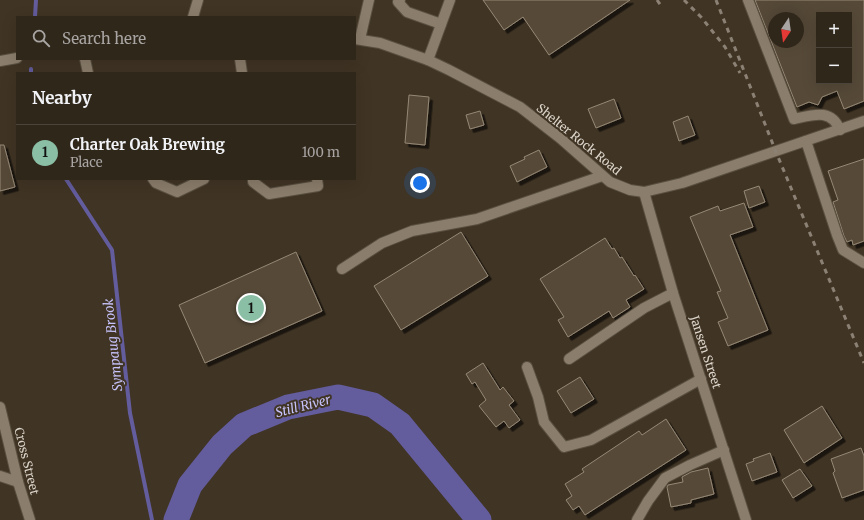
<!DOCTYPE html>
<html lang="en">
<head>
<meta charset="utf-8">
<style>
  body { margin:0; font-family:Merriweather,serif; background:#3c3328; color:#f1f3f6 }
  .controls { position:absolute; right:12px; top:12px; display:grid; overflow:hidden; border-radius:0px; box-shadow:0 4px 16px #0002 }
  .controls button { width:36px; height:36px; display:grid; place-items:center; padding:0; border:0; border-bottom:1px solid #4b443a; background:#30271b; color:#f1f3f6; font:20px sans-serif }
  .compass { position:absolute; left:768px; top:12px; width:36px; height:36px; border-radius:50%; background:#30271b; box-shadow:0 4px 16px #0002; rotate:193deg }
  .you { position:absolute; left:420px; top:183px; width:14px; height:14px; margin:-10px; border:3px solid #fff; border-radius:50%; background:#1a73e8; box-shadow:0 0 0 6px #1a73e833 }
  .badge { display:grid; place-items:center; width:26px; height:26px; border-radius:50%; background:#8abfa5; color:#111; font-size:13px; font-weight:700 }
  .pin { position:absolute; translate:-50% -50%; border:2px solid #fff; box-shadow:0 1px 4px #0006 }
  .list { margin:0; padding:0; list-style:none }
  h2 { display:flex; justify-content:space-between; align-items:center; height:52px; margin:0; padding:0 16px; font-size:17px }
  h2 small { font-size:13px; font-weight:400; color:#a8a5a3 }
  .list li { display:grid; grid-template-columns:26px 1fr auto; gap:12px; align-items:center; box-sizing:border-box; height:56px; padding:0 16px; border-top:1px solid #4b443a }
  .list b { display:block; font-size:15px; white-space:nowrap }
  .list p { margin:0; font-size:13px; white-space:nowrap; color:#a8a5a3 }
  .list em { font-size:13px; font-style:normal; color:#a8a5a3 }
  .icon { flex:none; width:22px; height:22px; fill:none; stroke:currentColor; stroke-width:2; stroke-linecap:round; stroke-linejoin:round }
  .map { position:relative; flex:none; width:864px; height:520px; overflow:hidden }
  .search { position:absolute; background:#30271b; box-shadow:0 4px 16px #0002; left:16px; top:16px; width:340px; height:44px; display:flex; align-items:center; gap:10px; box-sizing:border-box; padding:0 14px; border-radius:0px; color:#a8a5a3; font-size:15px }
  .panel { position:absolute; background:#30271b; box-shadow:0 4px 16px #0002; left:16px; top:72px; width:340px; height:108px; border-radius:0px }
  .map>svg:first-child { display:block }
</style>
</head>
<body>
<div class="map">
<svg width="864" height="520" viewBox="0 0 864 520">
  <defs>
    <filter id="shadow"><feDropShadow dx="3.5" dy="3.5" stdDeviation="0" flood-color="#0009"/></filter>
  </defs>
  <rect width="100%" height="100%" fill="#403424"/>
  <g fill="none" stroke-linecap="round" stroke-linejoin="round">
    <g stroke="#635c9d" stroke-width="4">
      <path d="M35 17 36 0"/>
      <path d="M31 73V69"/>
      <path d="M66 179 112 250 130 413 152 520"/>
    </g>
    <path stroke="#635c9d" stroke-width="25" d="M176 520 190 485 222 445 244 425 288 407 338 397 373 405 400 424 479 520"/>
  </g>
  <g fill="#564a39" stroke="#958875" fill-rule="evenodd" filter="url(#shadow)">
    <path d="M483 0H630L549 55 523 17 504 30Z"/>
    <path d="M755 0H864V101L844 109 837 91 822 97 818 105 809 102 797 107ZM819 15H849V81H819ZM774 18H798V42H774Z"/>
    <path d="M409 95 429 97 425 145 405 143Z"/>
    <path d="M614 99 621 118 596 128 588 109Z"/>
    <path d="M480 111 484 125 470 129 466 115Z"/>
    <path d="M688 116 695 135 679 141 673 122Z"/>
    <path d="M0 145H4L15 187 0 191Z"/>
    <path d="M539 150 547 167 517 182 510 166 525 159 524 157Z"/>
    <path d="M864 159V241L853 245 852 240 847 242 844 236 833 202 838 200 828 171Z"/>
    <path d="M759 186 765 202 749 208 744 191Z"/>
    <path d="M744 203 753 227 730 235 768 330 728 346 718 322 728 318 717 292 721 291 690 217 718 206 720 211Z"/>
    <path d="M461 232 488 276 401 330 374 286Z"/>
    <path d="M605 238 612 249 614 248 620 258 622 257 634 276 635 275 644 289 626 300 630 307 613 318 609 311 568 337 558 320 564 317 540 279Z"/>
    <path d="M296 252 322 311 205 363 179 305Z"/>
    <path d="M483 363 500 390 503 387 514 401 509 405 520 420 509 428 504 421 496 427 479 406 486 400 475 382 472 384 466 374Z"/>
    <path d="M580 377 594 399 571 413 557 391Z"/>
    <path d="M822 406 842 438 804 463 784 430Z"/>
    <path d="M666 419 686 450 585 515 579 506 573 510 566 500 572 496 565 484 584 472 582 469 639 431 642 435Z"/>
    <path d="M861 448 864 456V490L842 498 833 473 835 471 831 459Z"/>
    <path d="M770 453 777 472 752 481 746 464 754 461 753 459Z"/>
    <path d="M708 468 714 494 691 500V503L671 507 667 487 668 485 683 482 682 477 691 472Z"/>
    <path d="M800 469 812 486 793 498 782 480Z"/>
  </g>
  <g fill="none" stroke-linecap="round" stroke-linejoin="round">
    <defs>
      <g id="minor">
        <path d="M400 0 398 2 407 12 441 24"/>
        <path d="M748 0 794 119C813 115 831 108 840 130"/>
        <path d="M193 17 198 0"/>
        <path d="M355 39 380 43 428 60 449 70 520 107 560 138 610 182 630 190 644 192 682 183 864 121"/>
        <path d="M360 39 369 0"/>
        <path d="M85 59 88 73"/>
        <path d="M240 59 242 73"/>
        <path d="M428 60 450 0"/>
        <path d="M0 61 17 58"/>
        <path d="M806 141 837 235 843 250 864 263"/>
        <path d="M153 179 156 183 177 192 204 179"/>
        <path d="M253 179V182L269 194 318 186 317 179"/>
        <path d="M644 192 673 293 746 520"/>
        <path d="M342 269 382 243 412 231 477 219 602 176"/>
        <path d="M569 359 644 308 673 293"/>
        <path d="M527 367 538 397 544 422 564 447 591 440 701 379"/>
        <path d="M0 407 18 482 30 520"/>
        <path d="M0 476 18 482"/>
        <path d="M637 520 648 501 665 478 690 465 724 450"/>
      </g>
    </defs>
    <use href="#minor" stroke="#595041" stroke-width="12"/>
    <use href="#minor" stroke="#8b7d6b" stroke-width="10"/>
    <g stroke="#8b8174" stroke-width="3" stroke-dasharray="5 5" stroke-linecap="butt">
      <path d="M657 0 662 7"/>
      <path d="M684 0 701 17 725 47 740 73"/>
      <path d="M716 0 776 152 864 363"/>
    </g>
  </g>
  <g text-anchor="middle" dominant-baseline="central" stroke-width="4" stroke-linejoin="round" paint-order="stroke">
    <g font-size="12" fill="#dcd5cb" stroke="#403424">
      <text transform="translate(579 139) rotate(39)">Shelter Rock Road</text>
      <text transform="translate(706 352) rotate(72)">Jansen Street</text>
      <text transform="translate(27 461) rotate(76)">Cross Street</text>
    </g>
    <g font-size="13" font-style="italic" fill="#c6c2fb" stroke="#403424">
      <text transform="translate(113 345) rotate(-96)">Sympaug Brook</text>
      <text transform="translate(303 406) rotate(-14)">Still River</text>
    </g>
  </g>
</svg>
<div class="controls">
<button>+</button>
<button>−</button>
</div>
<svg class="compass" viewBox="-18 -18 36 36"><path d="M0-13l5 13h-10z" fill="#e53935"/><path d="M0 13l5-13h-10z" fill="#a8a5a3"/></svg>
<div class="you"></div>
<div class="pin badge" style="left:251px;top:308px">1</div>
<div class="search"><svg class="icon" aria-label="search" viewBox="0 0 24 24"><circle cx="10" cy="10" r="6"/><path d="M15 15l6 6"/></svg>Search here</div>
<section class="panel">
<h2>Nearby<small></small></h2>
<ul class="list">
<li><span class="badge">1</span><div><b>Charter Oak Brewing</b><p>Place</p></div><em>100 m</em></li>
</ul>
</section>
</div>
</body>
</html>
